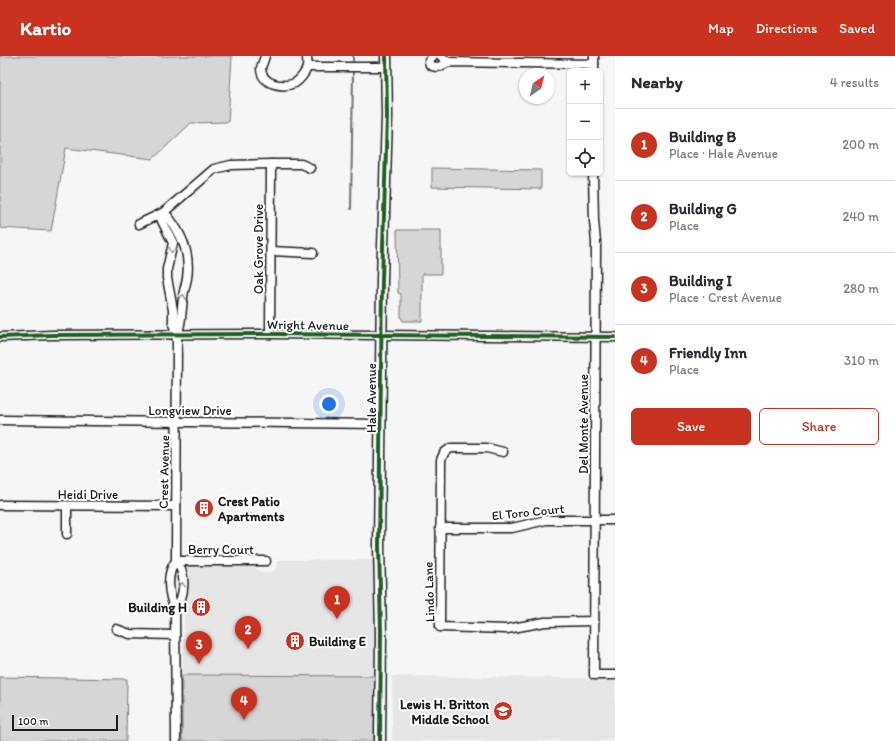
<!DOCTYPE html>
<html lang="en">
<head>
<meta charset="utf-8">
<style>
  body { margin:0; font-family:Itim,sans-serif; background:#f2f2f3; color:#2b2b33 }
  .controls { position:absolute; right:12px; top:12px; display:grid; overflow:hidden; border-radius:6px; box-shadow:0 1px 3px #0004 }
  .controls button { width:36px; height:36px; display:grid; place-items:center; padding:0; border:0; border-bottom:1px solid #e1e1e2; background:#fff; color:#2b2b33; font:20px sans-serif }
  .compass { position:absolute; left:519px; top:12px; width:36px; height:36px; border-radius:50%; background:#fff; box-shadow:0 1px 3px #0004; rotate:35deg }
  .scale { position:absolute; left:12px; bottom:10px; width:106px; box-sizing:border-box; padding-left:4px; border:2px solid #1c1c1c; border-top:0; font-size:11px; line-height:14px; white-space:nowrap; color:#1c1c1c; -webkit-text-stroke:3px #fff; paint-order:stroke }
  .you { position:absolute; left:329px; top:348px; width:14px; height:14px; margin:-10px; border:3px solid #fff; border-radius:50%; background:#1a73e8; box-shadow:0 0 0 6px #1a73e833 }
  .badge { display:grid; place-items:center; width:26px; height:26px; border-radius:50%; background:#c8321e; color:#fff; font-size:13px; font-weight:700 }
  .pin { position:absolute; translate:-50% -33px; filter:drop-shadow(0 1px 2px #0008) }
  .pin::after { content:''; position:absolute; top:21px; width:14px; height:12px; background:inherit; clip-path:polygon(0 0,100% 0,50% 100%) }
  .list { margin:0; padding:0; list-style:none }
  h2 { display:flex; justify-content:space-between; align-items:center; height:52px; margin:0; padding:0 16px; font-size:17px }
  h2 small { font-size:13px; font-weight:400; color:#7c7c81 }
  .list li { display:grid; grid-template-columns:26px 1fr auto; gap:12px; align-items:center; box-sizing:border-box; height:72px; padding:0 16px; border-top:1px solid #e1e1e2 }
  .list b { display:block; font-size:15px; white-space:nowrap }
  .list p { margin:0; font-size:13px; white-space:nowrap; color:#7c7c81 }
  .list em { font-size:13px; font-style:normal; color:#7c7c81 }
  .actions { display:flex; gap:8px; padding:12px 16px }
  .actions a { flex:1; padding:9px 0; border:1px solid #c8321e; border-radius:6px; text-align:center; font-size:14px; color:#c8321e }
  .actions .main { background:#c8321e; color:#fff }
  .icon { flex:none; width:22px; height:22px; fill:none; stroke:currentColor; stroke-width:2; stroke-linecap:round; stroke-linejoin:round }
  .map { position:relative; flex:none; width:615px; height:685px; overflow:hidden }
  header { display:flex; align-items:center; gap:24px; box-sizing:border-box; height:56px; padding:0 20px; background:#c8321e; color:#fff }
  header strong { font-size:19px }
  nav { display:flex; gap:22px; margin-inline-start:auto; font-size:14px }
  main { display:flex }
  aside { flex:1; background:#fff }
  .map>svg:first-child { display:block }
</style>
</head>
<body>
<header>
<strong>Kartio</strong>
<nav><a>Map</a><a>Directions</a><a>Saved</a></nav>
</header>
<main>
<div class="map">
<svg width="615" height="685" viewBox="0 0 615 685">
  <rect width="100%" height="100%" fill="#f6f6f6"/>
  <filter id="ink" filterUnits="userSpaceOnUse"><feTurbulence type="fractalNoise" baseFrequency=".025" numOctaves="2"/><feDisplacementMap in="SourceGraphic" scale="8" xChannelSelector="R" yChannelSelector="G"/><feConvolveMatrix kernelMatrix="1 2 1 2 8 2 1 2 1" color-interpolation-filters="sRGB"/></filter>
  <g filter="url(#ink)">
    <g fill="#e6e6e6">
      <path d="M278 504H373L375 620 182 619 186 511H254L260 516 266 517 273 515 276 512Z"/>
      <path d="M392 620 587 622V624L615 625V685H392Z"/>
    </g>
    <g fill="#d6d6d6" stroke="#797979">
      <path d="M0 0H232L228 66 191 67 153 103 66 92 51 175 0 172Z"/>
      <path d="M432 112 541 114V133L432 131Z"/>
      <path d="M397 174H441V218H422V265H403L401 261V238L398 237Z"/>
      <path d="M182 619 375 620 374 685H182Z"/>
      <path d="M0 621 127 623 126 685H0Z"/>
    </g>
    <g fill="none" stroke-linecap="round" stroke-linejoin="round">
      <g stroke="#727272" stroke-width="2">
        <path d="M353 5V0"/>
        <path d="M351 153 353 16"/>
      </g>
      <defs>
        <g id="minor">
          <path d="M265 0C264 4 262 8 261 12 261 29 283 32 295 27 300 24 305 17 307 12 308 9 307 4 307 0"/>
          <path d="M433 0 429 5 430 9C437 13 442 10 448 6L594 8"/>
          <path d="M441 0 448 6"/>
          <path d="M307 11H386"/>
          <path d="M594 15V0"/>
          <path d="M593 117 594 165 596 186 594 619H615"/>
          <path d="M164 156C180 174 191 197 187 222 186 229 183 236 183 243 181 256 182 267 177 279"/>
          <path d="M159 159 173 187 167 213V222L173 254V268L177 279 176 505C165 518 169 540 175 553L176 685"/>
          <path d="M139 168 164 156 214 113 231 109 271 108H301L310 112"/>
          <path d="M271 195 313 197"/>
          <path d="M270 278 271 108"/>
          <path d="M0 281 52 279 270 278 615 281"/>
          <path d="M0 364 381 368"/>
          <path d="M503 396 487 392H451L444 397 441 404 440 571 507 573 545 566 594 565"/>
          <path d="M0 449 176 450"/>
          <path d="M440 472H512L546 464H615"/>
          <path d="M67 478V450"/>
          <path d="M176 505H266"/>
          <path d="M175 553C185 541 187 518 176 505"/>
          <path d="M116 573 130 578 175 579"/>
        </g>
        <path id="major" d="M380 685 381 577 379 490 382 224 387 60 386 0"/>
      </defs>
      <use href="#minor" stroke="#1c1c1c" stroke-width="11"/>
      <use href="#major" stroke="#1c1c1c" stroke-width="13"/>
      <use href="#minor" stroke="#fff" stroke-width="8"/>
      <use href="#major" stroke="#fff" stroke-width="10"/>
      <defs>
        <g id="cycleway">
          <path d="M0 281 52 279 270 278 615 281"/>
          <path d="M380 685 381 577 379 490 382 224 387 60 386 0"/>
        </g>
      </defs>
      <use href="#cycleway" stroke="#fff" stroke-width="6"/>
      <use href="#cycleway" stroke="#1b5e20" stroke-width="4"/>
    </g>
    <defs><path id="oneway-chevron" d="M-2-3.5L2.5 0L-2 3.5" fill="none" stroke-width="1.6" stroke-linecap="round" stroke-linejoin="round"/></defs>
    <g stroke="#999">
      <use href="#oneway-chevron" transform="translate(172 194) rotate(101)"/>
      <use href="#oneway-chevron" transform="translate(183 241) rotate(-83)"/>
      <use href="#oneway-chevron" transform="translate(182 529) rotate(-88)"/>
    </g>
  </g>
  <defs>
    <symbol id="building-disc" viewBox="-11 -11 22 22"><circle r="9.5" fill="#c8321e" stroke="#fff"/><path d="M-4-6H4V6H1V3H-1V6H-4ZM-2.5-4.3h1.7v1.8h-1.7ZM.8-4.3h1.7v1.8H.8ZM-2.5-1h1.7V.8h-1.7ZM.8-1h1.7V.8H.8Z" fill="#fff"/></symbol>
    <symbol id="school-disc" viewBox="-11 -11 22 22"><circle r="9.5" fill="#c8321e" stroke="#fff"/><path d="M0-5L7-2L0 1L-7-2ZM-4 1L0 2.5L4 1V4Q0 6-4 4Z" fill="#fff"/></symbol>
  </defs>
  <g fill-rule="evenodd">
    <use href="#building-disc" x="193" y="441" width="22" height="22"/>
    <use href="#building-disc" x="190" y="540" width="22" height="22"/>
    <use href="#building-disc" x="284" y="574" width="22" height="22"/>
    <use href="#school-disc" x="492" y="644" width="22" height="22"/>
  </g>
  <g text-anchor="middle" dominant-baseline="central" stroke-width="4" stroke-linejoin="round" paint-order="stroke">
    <g font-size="13" fill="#1c1c1c" stroke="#fff">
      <text transform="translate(258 193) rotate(-90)">Oak Grove Drive</text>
      <text transform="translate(308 269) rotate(1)">Wright Avenue</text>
      <text transform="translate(371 342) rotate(-90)">Hale Avenue</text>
      <text x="190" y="354">Longview Drive</text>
      <text transform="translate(583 368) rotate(-90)">Del Monte Avenue</text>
      <text transform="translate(164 416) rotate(-89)">Crest Avenue</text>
      <text x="88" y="438">Heidi Drive</text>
      <text transform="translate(528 456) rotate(-6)">El Toro Court</text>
      <text x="221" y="493">Berry Court</text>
      <text transform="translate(429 536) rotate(-92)">Lindo Lane</text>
    </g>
    <g font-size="13" font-weight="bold" fill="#1c1c1c" stroke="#fff" text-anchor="start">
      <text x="218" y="445">Crest Patio<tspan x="218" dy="15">Apartments</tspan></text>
      <text x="187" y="551" text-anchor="end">Building H</text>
      <text x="309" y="585">Building E</text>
      <text x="489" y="648" text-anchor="end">Lewis H. Britton<tspan x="489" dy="15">Middle School</tspan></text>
    </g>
  </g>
</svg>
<div class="controls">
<button>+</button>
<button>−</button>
<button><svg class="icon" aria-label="locate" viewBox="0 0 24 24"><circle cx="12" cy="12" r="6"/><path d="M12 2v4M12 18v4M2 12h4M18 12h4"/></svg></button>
</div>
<svg class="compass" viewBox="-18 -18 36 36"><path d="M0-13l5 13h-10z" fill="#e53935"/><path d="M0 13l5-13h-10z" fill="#7c7c81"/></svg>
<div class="scale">100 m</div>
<div class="you"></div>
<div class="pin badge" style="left:337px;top:563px">1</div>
<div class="pin badge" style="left:248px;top:593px">2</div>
<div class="pin badge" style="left:199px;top:608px">3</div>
<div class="pin badge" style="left:244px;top:664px">4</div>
</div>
<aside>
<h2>Nearby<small>4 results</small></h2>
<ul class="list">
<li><span class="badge">1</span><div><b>Building B</b><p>Place · Hale Avenue</p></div><em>200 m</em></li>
<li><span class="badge">2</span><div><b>Building G</b><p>Place</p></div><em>240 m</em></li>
<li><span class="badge">3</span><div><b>Building I</b><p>Place · Crest Avenue</p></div><em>280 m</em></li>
<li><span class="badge">4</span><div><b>Friendly Inn</b><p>Place</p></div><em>310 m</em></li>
</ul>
<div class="actions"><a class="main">Save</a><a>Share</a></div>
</aside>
</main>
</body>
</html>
